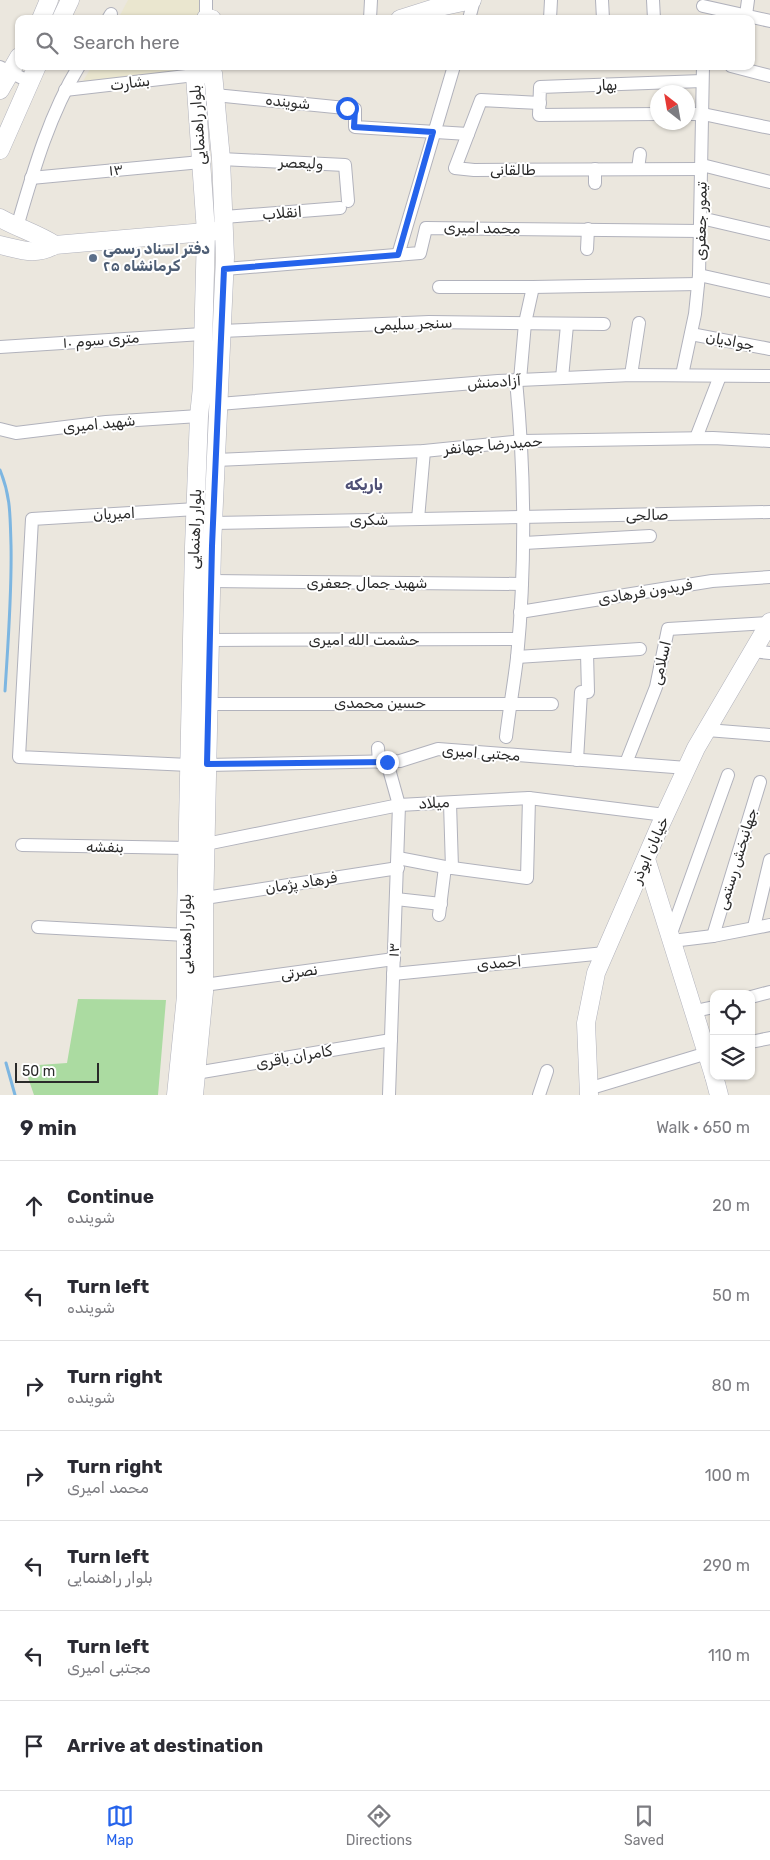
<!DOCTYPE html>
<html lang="en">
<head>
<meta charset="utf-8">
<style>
  body { margin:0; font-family:Rubik,Cairo,sans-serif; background:#f2f2f3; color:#2b2b33 }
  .controls { position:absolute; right:15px; bottom:15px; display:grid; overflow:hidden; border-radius:10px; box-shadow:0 1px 4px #0004 }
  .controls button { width:45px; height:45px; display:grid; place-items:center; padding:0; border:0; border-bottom:1px solid #e1e1e2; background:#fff; color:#2b2b33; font:25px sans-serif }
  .compass { position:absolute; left:650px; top:85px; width:45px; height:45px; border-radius:50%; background:#fff; box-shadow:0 1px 4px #0004; rotate:329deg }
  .scale { position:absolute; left:15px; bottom:12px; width:84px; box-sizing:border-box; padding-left:5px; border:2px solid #2a2a2a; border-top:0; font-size:14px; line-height:18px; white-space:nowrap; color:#2a2a2a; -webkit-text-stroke:4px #fff; paint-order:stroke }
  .stop { position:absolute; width:15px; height:15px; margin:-11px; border:4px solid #2563eb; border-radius:50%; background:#fff }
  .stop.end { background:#2563eb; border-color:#fff; box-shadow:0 1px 5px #0008 }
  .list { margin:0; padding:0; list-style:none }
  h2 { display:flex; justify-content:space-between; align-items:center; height:65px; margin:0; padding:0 20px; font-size:21px }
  h2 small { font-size:16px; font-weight:400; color:#7c7c81 }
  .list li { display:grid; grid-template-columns:32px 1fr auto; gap:15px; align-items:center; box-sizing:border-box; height:90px; padding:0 20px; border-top:1px solid #e1e1e2 }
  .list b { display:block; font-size:19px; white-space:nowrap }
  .list p { margin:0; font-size:16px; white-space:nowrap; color:#7c7c81 }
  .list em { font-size:16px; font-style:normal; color:#7c7c81 }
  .icon { flex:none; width:28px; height:28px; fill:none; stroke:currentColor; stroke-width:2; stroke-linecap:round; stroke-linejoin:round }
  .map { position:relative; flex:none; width:770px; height:1095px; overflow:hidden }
  .search { position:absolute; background:#fff; box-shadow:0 1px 4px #0004; left:15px; right:15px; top:15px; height:55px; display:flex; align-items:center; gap:12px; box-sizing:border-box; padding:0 18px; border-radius:10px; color:#7c7c81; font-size:19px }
  .sheet { height:695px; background:#fff }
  nav { display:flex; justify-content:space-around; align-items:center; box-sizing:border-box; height:70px; border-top:1px solid #e1e1e2; background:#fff; font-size:14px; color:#7c7c81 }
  nav a { display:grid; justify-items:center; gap:2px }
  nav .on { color:#2563eb }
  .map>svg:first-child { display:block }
</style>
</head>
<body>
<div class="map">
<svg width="770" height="1095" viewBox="0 0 770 1095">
  <rect width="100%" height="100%" fill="#ebe7de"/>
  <g fill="#eae6cf">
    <path d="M128 0H203L204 19H118Z"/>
    <path d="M92 66H207V68L82 83Z"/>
  </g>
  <path fill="#abdba1" d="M78 999 166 1000 158 1095H34L24 1066 67 1063Z"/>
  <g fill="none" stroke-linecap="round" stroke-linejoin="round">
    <g stroke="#7db6e1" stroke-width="3">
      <path d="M0 470C11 497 10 516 11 545 12 594 8 642 5 691"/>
      <path d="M6 1063 15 1095"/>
    </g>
    <defs>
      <g id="street">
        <path d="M206 0V19"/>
        <path d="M602 0 603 19"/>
        <path d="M653 0 654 19"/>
        <path d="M703 6 770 21"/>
        <path d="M746 15 748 0"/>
        <path d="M108 19 111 14"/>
        <path d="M370 19 371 0"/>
        <path d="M469 19 474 0"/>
        <path d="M550 19 551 0"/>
        <path d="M731 66 770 76"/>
        <path d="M0 67 30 82"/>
        <path d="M65 90 195 75"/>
        <path d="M215 95 355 109V127L468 134"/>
        <path d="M540 103 481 100 455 168 474 170 702 169"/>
        <path d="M658 114 539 115 540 87 702 81"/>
        <path d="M688 114H703L770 128"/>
        <path d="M221 159 345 165 348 201"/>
        <path d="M702 165 770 182"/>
        <path d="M638 169 640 154"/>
        <path d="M31 178 201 162"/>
        <path d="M595 183V169"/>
        <path d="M224 217 340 208"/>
        <path d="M701 218 770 234"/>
        <path d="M17 227C33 172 49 115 79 66"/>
        <path d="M587 249 588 229"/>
        <path d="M398 255 454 66"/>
        <path d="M225 269 420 253 426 228 700 231"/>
        <path d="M699 275 770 291"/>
        <path d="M439 287H533L698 284"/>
        <path d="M222 331 429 322 604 324"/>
        <path d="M691 334 770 349"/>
        <path d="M0 347 202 334"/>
        <path d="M631 375 639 323"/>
        <path d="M682 375 695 314 699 275 703 66"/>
        <path d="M562 378 567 325"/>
        <path d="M520 380 525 323 533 287"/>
        <path d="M219 404 498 381 631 375 770 376"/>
        <path d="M0 429 16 433 106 422 199 416"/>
        <path d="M696 438 720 376"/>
        <path d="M216 460 424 451 522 441 713 438 770 441"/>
        <path d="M418 519 424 451"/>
        <path d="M213 523 770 512"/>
        <path d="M524 543 650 536"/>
        <path d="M211 581 522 584"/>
        <path d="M520 612 712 581 770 577"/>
        <path d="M210 640 518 639"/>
        <path d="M752 651 770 653"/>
        <path d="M517 657 640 649"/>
        <path d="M209 704H552"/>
        <path d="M707 730 770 735"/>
        <path d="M506 737C509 711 514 684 517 658 526 565 525 473 516 380"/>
        <path d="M378 748 379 762"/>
        <path d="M577 760 581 692H588L587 653"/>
        <path d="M387 762 399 805 389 1095"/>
        <path d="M626 763 656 687 668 629 769 623"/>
        <path d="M189 765 19 757 32 519 196 509"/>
        <path d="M207 765 400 761 438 749 687 768"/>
        <path d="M450 803 452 868"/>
        <path d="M206 844 399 805 529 798 665 815"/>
        <path d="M22 845 187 848"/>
        <path d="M398 858 445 867"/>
        <path d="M205 898 398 868"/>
        <path d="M396 899 441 904"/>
        <path d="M439 915 445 867 527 878 529 798"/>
        <path d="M38 927 186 935"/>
        <path d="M754 927 770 860"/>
        <path d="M670 936 728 775"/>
        <path d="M713 936 760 782"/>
        <path d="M672 941 713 936 770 925"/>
        <path d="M393 974 605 953"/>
        <path d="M204 985 394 959"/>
        <path d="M751 997 770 992"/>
        <path d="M695 1011 714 1007"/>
        <path d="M751 1042 770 1038"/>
        <path d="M196 1073 391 1040"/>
        <path d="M588 1089 714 1051"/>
        <path d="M539 1095 547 1071"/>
      </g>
      <g id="secondary">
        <path d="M206 18 212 19"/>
        <path d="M41 19 49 0"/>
        <path d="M61 19 70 0"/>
        <path d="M400 19 435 8 472 0"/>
        <path d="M0 90 19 57"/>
        <path d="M0 150 37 66"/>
        <path d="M0 218C18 228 38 234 55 245"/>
        <path d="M0 245C22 250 35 256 55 245L217 231"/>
        <path d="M646 859 714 1076"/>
        <path d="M714 1076 719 1095"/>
        <path d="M176 1095 186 996V916L194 547 199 416 202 387 206 232 195 75 213 73 221 159 225 257 212 546 204 913V992L194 1095"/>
        <path d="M589 1095 586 1023 596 973 659 828 696 748 770 622"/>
      </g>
    </defs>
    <use href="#street" stroke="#b1b2bc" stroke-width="14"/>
    <use href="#secondary" stroke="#b1b2bc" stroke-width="19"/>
    <use href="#street" stroke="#fff" stroke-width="12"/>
    <use href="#secondary" stroke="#fff" stroke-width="18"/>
  </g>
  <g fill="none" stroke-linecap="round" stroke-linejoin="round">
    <path stroke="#2563eb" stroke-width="6" d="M347 108 355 109 354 127 433 132 398 255 224 269 212 546 207 764 387 762"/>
  </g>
  <circle fill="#5c6f8a" stroke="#fff" stroke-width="2" cx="93" cy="258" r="5"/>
  <g text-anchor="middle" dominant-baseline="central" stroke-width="4" stroke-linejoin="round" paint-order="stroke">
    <g font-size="15" fill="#2a2a2a" stroke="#fff">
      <text transform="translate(130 83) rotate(-7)">بشارت</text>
      <text transform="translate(607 85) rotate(-2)">بهار</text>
      <text transform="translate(288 102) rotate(6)">شوینده</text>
      <text transform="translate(198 125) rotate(-94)">بلوار راهنمایی</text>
      <text transform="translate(301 163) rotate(3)">ولیعصر</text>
      <text transform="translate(116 170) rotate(-6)">۱۳</text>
      <text x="513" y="170">طالقانی</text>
      <text transform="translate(282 213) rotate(-4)">انقلاب</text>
      <text transform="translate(701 221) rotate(-89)">تیمور جعفری</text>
      <text transform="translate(482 228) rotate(1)">محمد امیری</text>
      <text transform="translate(413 324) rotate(-2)">سنجر سلیمی</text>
      <text transform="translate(101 340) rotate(-4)">۱۰ متری سوم</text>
      <text transform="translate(730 341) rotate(10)">جوادیان</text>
      <text transform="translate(494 382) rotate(-4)">آزادمنش</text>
      <text transform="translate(99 424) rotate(-6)">شهید امیری</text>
      <text transform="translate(493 445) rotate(-5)">حمیدرضا جهانفر</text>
      <text transform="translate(114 514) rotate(-3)">امیریان</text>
      <text transform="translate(647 515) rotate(-1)">صالحی</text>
      <text transform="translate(369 520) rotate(-1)">شکری</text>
      <text transform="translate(195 529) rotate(-88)">بلوار راهنمایی</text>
      <text x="367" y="583">شهید جمال جعفری</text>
      <text transform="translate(645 592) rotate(-9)">فریدون فرهادی</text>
      <text x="364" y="640">حشمت الله امیری</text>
      <text transform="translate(661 663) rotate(-77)">اسلامی</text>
      <text x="380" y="703">حسین محمدی</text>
      <text transform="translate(481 753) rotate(4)">مجتبی امیری</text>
      <text transform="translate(434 803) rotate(-3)">میلاد</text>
      <text transform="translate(105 847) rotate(1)">بنفشه</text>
      <text transform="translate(650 850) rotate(-66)">خیابان ابوذر</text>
      <text transform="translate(737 859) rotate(-73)">جهانبخش رستمی</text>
      <text transform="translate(301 883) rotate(-9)">فرهاد پژمان</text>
      <text transform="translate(186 934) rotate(-90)">بلوار راهنمایی</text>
      <text transform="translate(394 950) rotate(-87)">۱۳</text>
      <text transform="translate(499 963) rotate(-5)">احمدی</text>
      <text transform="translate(299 972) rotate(-8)">نصرتی</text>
      <text transform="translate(294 1057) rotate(-10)">کامران باقری</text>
    </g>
    <g font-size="15" font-weight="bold" fill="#4e5e75" stroke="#fff" text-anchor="start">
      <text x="103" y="249">دفتر اسناد رسمی<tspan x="103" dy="17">۲۵ کرمانشاه</tspan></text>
    </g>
    <g font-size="16" font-weight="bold" fill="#505176" stroke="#fff">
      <text x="364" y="484">باریکه</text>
    </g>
  </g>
</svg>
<div class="controls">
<button><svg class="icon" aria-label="locate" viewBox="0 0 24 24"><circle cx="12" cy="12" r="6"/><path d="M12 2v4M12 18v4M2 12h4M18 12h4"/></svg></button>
<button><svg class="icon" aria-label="layers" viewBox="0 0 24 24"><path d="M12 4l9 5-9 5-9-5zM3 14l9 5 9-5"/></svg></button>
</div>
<svg class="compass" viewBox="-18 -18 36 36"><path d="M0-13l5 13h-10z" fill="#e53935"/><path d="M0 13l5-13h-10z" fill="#7c7c81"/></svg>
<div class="scale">50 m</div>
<div class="stop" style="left:347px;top:108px"></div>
<div class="stop end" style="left:387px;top:762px"></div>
<div class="search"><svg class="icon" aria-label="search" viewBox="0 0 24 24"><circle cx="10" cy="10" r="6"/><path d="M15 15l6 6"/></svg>Search here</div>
</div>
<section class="sheet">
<h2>9 min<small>Walk · 650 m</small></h2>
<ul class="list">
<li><svg class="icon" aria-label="ahead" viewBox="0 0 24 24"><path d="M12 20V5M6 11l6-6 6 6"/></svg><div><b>Continue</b><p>شوینده</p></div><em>20 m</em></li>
<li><svg class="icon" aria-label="left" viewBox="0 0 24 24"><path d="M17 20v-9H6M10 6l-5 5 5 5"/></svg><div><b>Turn left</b><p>شوینده</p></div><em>50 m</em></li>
<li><svg class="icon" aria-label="right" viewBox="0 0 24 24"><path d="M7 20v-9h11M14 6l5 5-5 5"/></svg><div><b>Turn right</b><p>شوینده</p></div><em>80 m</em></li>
<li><svg class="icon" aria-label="right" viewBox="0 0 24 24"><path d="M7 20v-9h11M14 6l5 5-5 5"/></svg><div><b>Turn right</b><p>محمد امیری</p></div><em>100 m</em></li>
<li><svg class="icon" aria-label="left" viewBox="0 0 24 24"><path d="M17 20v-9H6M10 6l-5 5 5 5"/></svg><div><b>Turn left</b><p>بلوار راهنمایی</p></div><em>290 m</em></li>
<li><svg class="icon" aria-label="left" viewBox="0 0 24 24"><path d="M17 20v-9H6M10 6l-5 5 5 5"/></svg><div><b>Turn left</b><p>مجتبی امیری</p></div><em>110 m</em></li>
<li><svg class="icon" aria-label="arrive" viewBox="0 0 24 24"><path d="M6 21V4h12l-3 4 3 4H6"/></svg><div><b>Arrive at destination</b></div></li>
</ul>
</section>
<nav>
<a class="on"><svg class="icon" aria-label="map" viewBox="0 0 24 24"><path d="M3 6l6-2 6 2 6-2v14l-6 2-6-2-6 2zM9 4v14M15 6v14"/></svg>Map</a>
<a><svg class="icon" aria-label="directions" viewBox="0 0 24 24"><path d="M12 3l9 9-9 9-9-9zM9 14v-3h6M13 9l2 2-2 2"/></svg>Directions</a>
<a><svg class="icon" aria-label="saved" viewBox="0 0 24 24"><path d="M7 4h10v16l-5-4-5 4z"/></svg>Saved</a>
</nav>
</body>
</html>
